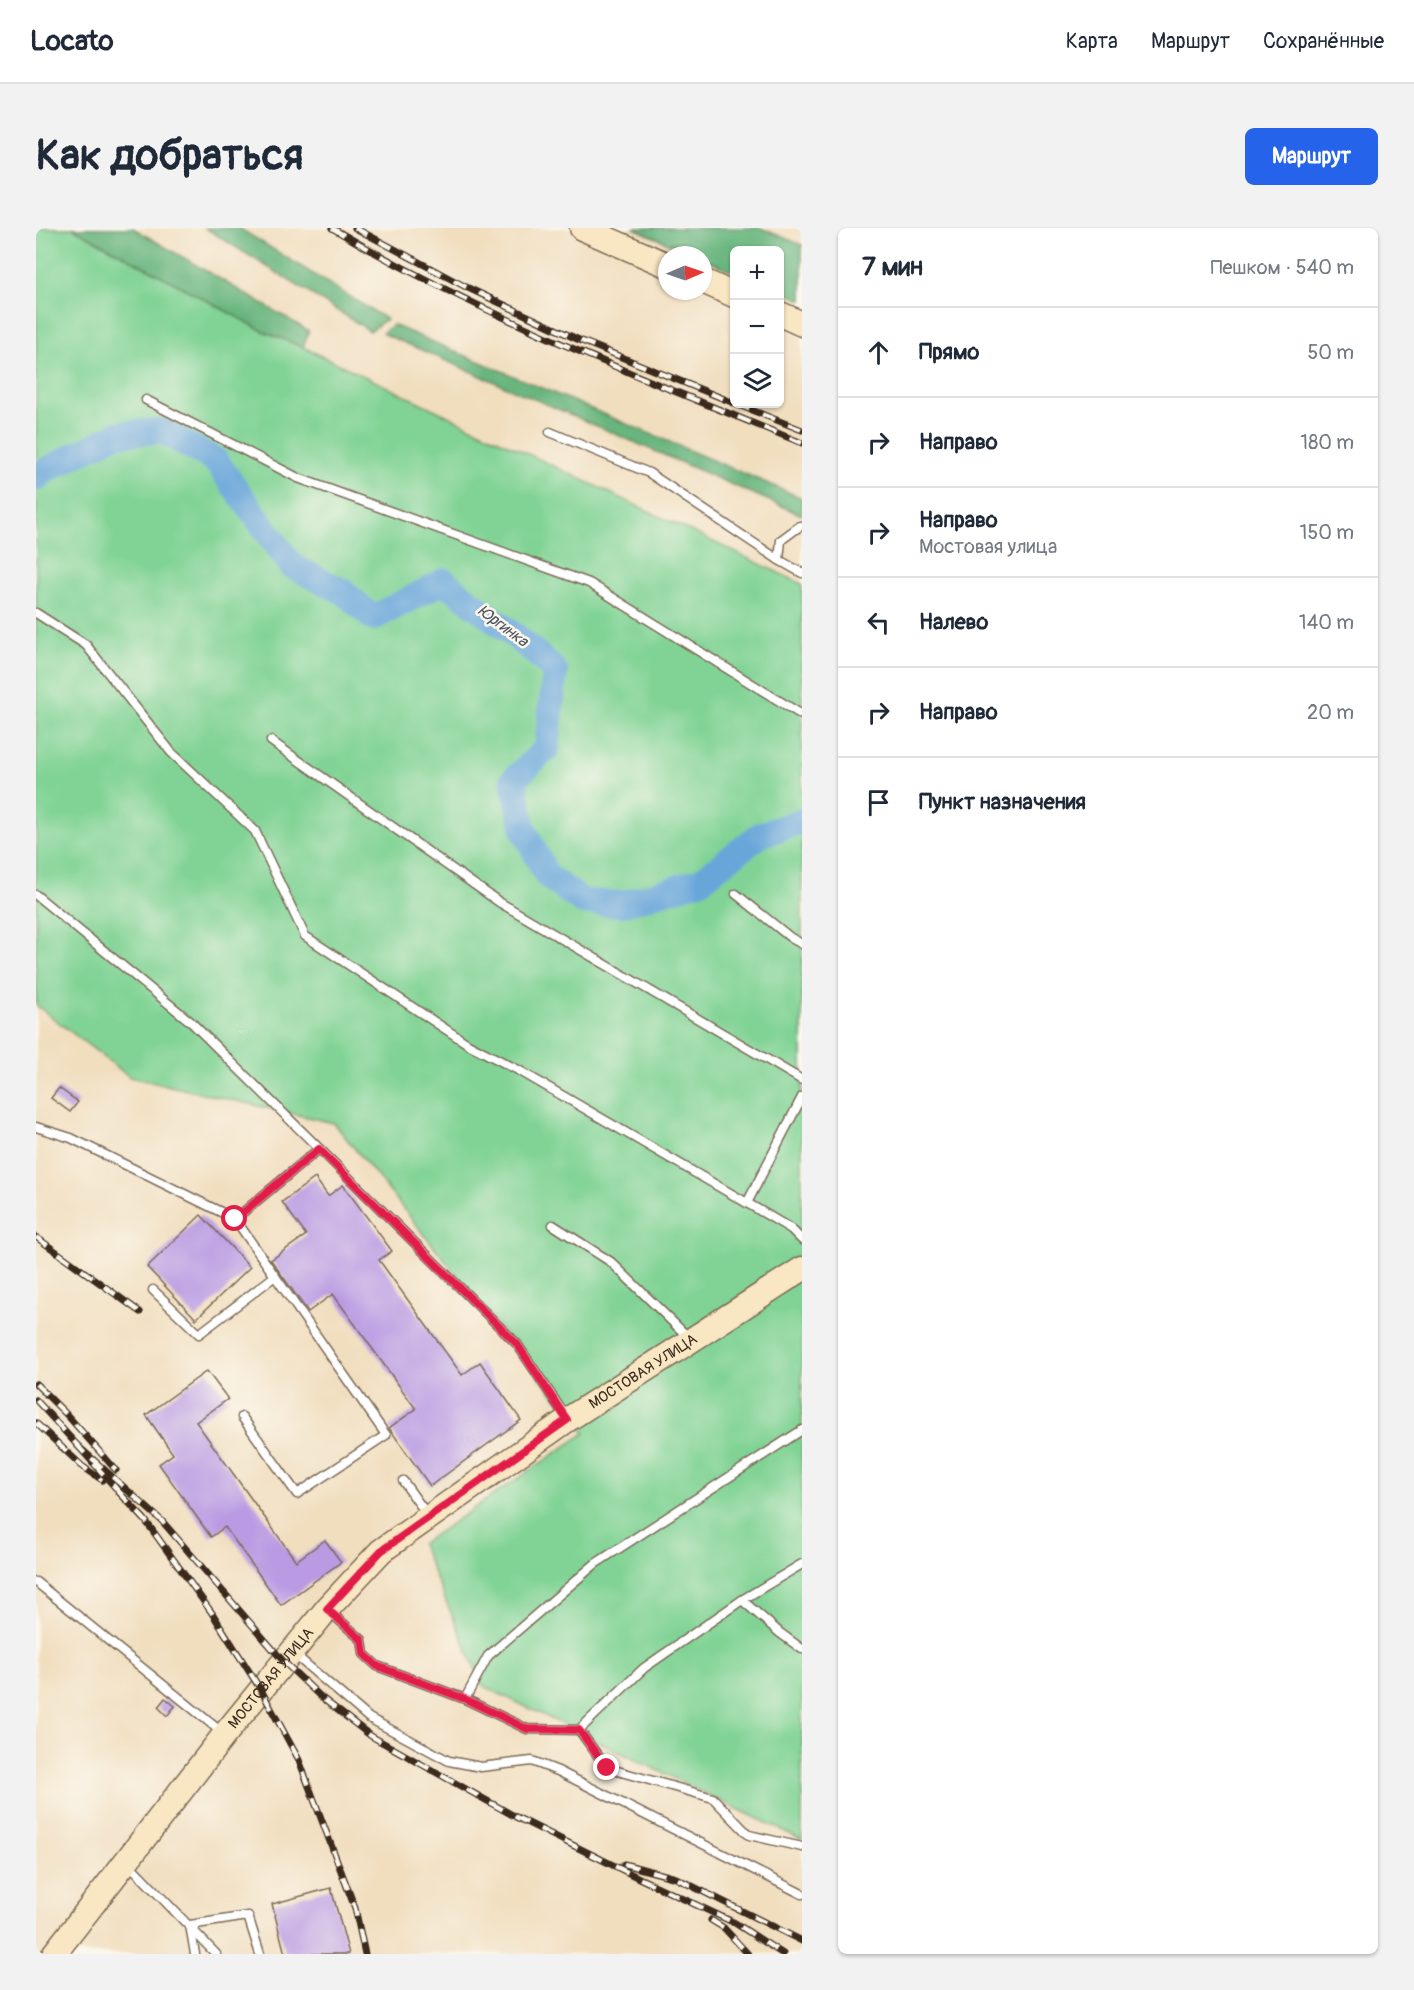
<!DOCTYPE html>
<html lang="ru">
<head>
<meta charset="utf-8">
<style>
  body { margin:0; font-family:Pangolin,sans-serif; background:#f2f2f3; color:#1f2937 }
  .controls { position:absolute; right:18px; top:18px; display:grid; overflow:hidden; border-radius:9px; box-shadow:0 2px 4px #0004 }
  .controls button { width:54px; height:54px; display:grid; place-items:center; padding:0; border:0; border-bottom:2px solid #e0e1e3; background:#fff; color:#1f2937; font:30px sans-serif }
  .compass { position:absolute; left:622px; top:18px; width:54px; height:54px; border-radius:50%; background:#fff; box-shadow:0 2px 4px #0004; rotate:88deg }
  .stop { position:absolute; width:18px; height:18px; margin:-14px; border:4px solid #e11d48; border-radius:50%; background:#fff }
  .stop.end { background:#e11d48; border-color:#fff; box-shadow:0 2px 6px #0008 }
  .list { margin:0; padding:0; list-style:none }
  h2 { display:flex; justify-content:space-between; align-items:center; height:78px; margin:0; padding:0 24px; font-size:26px }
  h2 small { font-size:20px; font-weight:400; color:#747a83 }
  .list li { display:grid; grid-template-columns:39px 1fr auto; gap:18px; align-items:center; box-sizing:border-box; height:90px; padding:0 24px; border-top:2px solid #e0e1e3 }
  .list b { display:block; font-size:22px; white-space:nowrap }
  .list p { margin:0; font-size:20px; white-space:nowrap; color:#747a83 }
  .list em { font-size:20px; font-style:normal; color:#747a83 }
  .icon { flex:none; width:33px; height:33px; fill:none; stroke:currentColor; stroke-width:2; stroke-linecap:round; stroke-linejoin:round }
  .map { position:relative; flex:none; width:766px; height:1726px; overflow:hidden; border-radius:9px }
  header { display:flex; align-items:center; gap:36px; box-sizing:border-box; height:84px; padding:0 30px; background:#fff; border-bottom:2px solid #e0e1e3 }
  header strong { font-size:28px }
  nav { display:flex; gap:33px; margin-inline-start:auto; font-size:21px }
  .intro { display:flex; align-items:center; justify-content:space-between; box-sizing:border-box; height:144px; padding:0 36px }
  h1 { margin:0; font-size:42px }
  .button { padding:15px 27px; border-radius:9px; background:#2563eb; color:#fff; font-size:21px; font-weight:700 }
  main { display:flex; gap:36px; padding:0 36px }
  aside { flex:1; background:#fff; border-radius:9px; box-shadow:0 2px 4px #0004 }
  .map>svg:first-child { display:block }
</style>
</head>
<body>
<header>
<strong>Locato</strong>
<nav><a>Карта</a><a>Маршрут</a><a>Сохранённые</a></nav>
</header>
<div class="intro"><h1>Как добраться</h1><a class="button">Маршрут</a></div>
<main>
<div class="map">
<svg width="766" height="1726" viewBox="0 0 766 1726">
  <rect width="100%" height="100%" fill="#fbf7ec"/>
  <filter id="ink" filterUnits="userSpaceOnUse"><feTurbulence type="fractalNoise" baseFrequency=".0167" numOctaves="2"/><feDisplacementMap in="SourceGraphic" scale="12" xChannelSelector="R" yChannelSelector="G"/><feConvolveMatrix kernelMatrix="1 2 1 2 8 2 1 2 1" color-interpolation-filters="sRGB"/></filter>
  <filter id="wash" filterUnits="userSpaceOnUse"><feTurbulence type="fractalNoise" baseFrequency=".008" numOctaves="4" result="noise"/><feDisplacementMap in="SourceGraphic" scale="24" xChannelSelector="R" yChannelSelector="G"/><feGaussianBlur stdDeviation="1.35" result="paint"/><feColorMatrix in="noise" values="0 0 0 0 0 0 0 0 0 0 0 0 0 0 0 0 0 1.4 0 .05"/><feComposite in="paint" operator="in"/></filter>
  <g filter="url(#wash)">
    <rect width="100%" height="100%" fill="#f1debf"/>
    <path fill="#81d395" stroke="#5e7e5a" stroke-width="1.5" d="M0 0H37L227 103 267 119 766 356V1612L447 1458 385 1316 549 1205 298 895 94 849 0 777Z"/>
    <g fill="#68b57e" stroke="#52704e" stroke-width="1.5">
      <path d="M37 0H97L273 103 267 119 227 103Z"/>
      <path d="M169 0H203L350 91 334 103Z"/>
      <path d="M597 0H725L766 17V72L744 63V22H698V44L667 30V27H660Z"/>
      <path d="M357 97 766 270V287L346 105Z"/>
    </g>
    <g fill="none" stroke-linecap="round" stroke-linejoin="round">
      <path stroke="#68a6da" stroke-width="26" d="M0 250 12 241 81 206 126 203 179 232 256 338 308 364 337 390 408 353C445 384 485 409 519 443L511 520 477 552 488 602 511 648 547 674 586 676 664 653 724 607 766 593"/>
    </g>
    <g id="blocks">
      <g fill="#ba9be3">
        <path d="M23 860 42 874 34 884 15 870Z"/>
        <path d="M279 950 292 968 307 957 356 1023 343 1032 426 1147 444 1134 485 1192 394 1258 353 1200 380 1181 297 1066 272 1084 235 1032 270 1007 246 974Z"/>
        <path d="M165 987 214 1039 160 1091 111 1039Z"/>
        <path d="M171 1143 192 1171 160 1194 260 1333 289 1312 305 1334 245 1377 189 1299 175 1309 123 1236 137 1226 110 1187Z"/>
        <path d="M129 1470 139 1478 131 1488 122 1479Z"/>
        <path d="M295 1660 313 1726H249L236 1676Z"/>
      </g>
    </g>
  </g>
  <g filter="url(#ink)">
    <use href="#blocks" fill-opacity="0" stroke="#7b6956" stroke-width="1.5"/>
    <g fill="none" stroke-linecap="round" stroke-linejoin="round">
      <defs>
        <g id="lane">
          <path d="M110 172 262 250 553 355 766 487"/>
          <path d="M514 204 613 245 743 332 766 345"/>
          <path d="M743 332 745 312 764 298H766"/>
          <path d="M0 385 50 417 135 524 219 603 269 708 432 816 484 843 711 975 755 1001 766 1012"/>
          <path d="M235 513 463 674 766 852"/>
          <path d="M700 666 755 710 766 716"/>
          <path d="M0 667 155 794 481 1116 530 1189"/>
          <path d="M0 899 35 910 199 991"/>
          <path d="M711 975 766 869"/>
          <path d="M517 997 575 1034 653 1110"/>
          <path d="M117 1062 163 1106 239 1048"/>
          <path d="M206 1189 261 1266 350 1207 199 991 283 921"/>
          <path d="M367 1253 392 1288"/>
          <path d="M0 1354 188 1506"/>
          <path d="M706 1372 744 1405 766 1421"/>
          <path d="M293 1383 326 1412 328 1426 341 1438 429 1471 491 1501 543 1502 571 1540 677 1570 713 1607 766 1619"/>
          <path d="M258 1426 333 1490 413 1533 445 1539 496 1533 522 1543 766 1666"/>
          <path d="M429 1471 452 1428 559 1336 766 1202"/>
          <path d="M543 1502 608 1440 706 1372 766 1336"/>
          <path d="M92 1635 180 1726"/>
          <path d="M159 1726 154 1697 212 1688 224 1726"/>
        </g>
        <g id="secondary">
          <path d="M546 0 631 37"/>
          <path d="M667 53 698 67"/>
          <path d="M744 86 766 96"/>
          <path id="s1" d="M18 1726 189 1506 291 1381 345 1323 531 1192 766 1041"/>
        </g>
      </defs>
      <use href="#lane" stroke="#7b6956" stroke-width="11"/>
      <use href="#secondary" stroke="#7b6956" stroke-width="27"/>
      <use href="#lane" stroke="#fff" stroke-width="8"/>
      <use href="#secondary" stroke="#f9e7c3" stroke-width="24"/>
      <defs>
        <g id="rail">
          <path d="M296 0C445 88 606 150 766 215"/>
          <path d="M319 0 430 59 541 111 698 175"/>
          <path d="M700 176 766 202"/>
          <path d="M0 1009 104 1084"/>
          <path d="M0 1156 31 1187 80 1242"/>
          <path d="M0 1172 42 1218"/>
          <path d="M0 1195 46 1238 66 1252"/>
          <path d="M83 1264 109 1292 176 1385 225 1462 263 1532 319 1680 329 1726"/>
          <path d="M86 1267 42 1218 126 1293 248 1434 286 1470 335 1508 480 1589 605 1651 699 1695 747 1726"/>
          <path d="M588 1636 640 1650 766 1713"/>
          <path d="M675 1692 688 1700 712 1726"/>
        </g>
      </defs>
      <use href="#rail" stroke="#3b2a1e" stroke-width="7"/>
      <use href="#rail" stroke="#fbf7ec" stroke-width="4.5" stroke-dasharray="14" stroke-linecap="butt"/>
    </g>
  </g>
  <g fill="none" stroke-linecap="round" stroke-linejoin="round" filter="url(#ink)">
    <path stroke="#e11d48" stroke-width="8" d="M199 991 283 921 481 1116 531 1192 345 1323 291 1381 326 1412 328 1426 341 1438 429 1471 491 1501 543 1502 571 1540"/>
  </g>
  <g text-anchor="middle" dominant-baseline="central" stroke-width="5" stroke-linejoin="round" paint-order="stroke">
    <g font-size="15" fill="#3b2a1e" stroke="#fbf7ec">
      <text stroke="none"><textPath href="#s1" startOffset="837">МОСТОВАЯ УЛИЦА</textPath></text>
      <text stroke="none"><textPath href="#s1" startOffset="351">МОСТОВАЯ УЛИЦА</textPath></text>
    </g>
    <g font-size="16" font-style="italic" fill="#4b5560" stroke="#fbf7ec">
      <text transform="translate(467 398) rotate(37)">Юргинка</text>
    </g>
  </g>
</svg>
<div class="controls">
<button>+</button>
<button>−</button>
<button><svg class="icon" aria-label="layers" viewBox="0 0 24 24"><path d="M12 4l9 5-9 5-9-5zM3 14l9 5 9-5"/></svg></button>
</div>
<svg class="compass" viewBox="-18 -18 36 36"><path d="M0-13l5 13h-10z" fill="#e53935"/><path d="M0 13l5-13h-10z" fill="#747a83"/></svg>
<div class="stop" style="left:199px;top:991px"></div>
<div class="stop end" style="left:571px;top:1540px"></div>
</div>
<aside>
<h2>7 мин<small>Пешком · 540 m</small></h2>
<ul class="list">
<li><svg class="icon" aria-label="ahead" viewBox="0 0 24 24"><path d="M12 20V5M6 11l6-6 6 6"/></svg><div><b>Прямо</b></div><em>50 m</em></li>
<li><svg class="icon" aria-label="right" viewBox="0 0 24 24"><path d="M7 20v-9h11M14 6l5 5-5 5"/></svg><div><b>Направо</b></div><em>180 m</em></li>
<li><svg class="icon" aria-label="right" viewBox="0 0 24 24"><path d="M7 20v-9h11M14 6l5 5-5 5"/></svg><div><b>Направо</b><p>Мостовая улица</p></div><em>150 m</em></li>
<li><svg class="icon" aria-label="left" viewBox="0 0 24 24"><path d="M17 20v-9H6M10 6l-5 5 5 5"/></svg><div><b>Налево</b></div><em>140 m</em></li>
<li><svg class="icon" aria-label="right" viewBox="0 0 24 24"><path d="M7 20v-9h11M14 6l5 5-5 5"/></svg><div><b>Направо</b></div><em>20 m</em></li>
<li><svg class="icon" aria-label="arrive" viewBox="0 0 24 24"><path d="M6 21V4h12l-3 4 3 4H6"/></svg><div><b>Пункт назначения</b></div></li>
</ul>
</aside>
</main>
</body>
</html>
